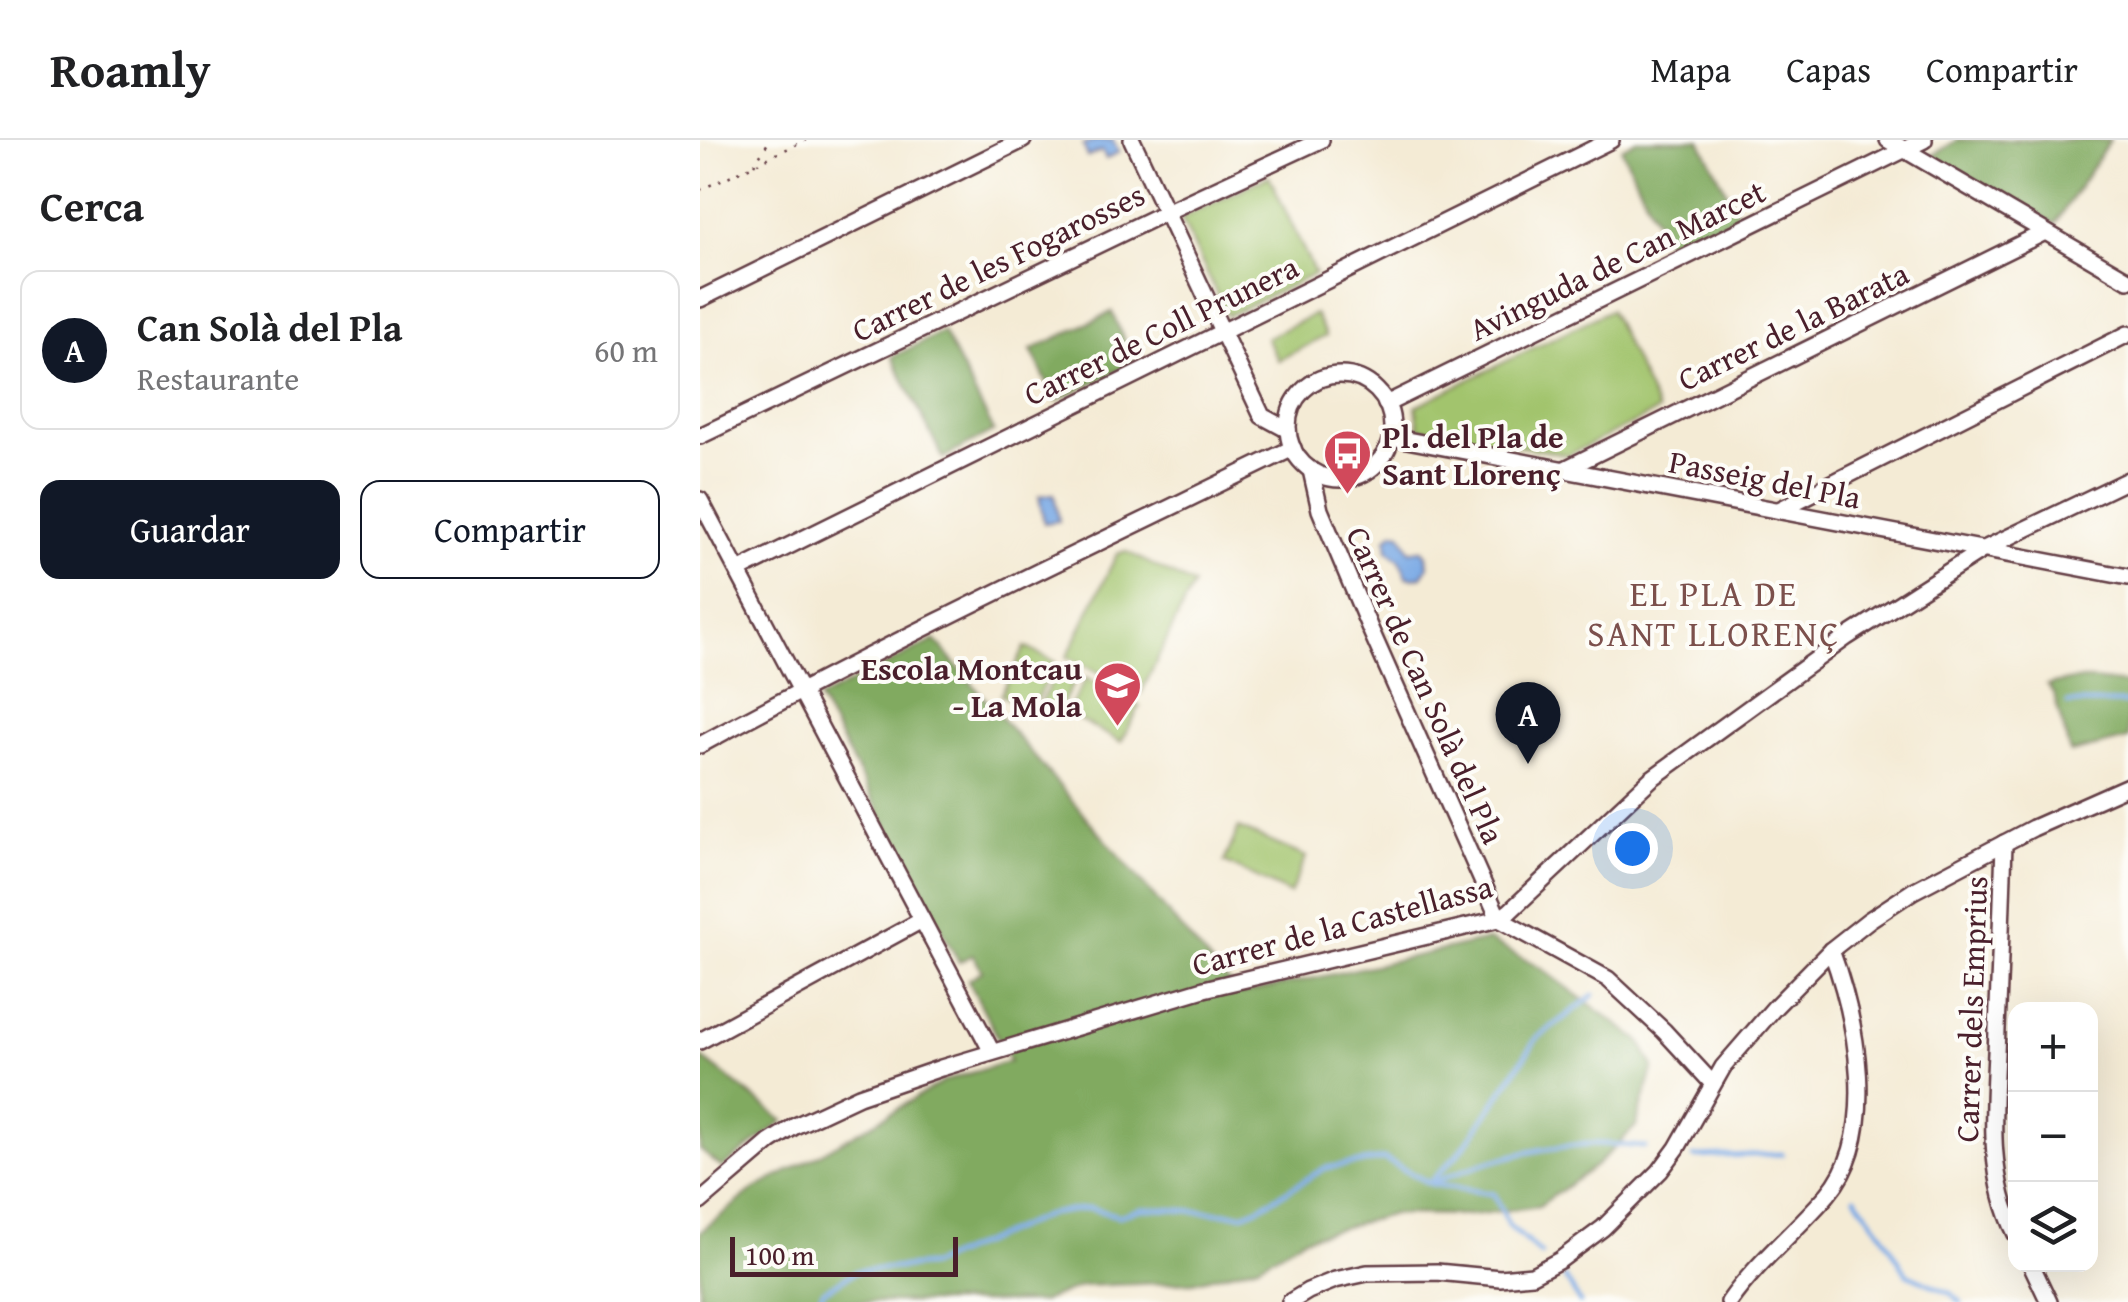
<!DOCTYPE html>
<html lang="es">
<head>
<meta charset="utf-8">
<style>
  body { margin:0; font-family:"Gentium Book Plus",serif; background:#f2f2f2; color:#202124 }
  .controls { position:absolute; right:30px; bottom:30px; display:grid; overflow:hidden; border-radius:20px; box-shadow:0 10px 40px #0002 }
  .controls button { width:90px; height:90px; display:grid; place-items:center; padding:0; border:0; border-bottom:2px solid #e0e0e0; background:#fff; color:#202124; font:50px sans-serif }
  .scale { position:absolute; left:30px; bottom:25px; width:228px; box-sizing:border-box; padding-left:10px; border:5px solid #4a1f2b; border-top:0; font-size:28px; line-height:35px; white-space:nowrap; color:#4a1f2b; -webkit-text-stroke:8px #fdfcf7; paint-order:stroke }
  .you { position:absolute; left:932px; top:708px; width:35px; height:35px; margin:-25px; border:8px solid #fff; border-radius:50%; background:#1a73e8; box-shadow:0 0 0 15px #1a73e833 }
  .badge { display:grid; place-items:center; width:65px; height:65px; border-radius:50%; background:#111827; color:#fff; font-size:32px; font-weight:700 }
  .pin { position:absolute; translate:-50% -82px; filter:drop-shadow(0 2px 5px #0008) }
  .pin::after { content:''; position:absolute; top:52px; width:35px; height:30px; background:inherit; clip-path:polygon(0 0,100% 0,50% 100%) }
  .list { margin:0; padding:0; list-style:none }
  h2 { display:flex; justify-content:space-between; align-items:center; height:130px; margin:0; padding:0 40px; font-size:42px }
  h2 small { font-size:32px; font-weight:400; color:#757577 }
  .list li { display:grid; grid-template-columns:65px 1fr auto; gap:30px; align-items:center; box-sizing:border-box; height:160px; margin:0 20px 20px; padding:0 20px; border:2px solid #e0e0e0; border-radius:20px }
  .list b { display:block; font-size:38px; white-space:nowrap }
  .list p { margin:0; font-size:32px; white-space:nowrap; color:#757577 }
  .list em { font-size:32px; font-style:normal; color:#757577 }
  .actions { display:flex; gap:20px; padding:30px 40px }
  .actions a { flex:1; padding:22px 0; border:2px solid #111827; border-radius:20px; text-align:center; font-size:35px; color:#111827 }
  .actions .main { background:#111827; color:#fff }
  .icon { flex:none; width:55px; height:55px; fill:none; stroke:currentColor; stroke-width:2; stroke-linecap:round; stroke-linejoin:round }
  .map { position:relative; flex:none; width:1428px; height:1162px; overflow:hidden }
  header { display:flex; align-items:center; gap:60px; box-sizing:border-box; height:140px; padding:0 50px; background:#fff; border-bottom:2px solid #e0e0e0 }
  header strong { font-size:48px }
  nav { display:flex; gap:55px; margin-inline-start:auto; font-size:35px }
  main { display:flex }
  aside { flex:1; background:#fff }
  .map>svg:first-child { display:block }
</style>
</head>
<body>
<header>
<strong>Roamly</strong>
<nav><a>Mapa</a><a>Capas</a><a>Compartir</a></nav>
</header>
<main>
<aside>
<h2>Cerca<small></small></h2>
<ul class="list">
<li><span class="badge">A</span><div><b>Can Solà del Pla</b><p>Restaurante</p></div><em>60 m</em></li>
</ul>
<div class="actions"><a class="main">Guardar</a><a>Compartir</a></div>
</aside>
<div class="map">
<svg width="1428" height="1162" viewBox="0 0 1428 1162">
  <rect width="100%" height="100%" fill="#fdfcf7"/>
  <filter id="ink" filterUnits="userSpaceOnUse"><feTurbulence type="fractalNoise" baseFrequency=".01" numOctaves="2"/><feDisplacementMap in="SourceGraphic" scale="20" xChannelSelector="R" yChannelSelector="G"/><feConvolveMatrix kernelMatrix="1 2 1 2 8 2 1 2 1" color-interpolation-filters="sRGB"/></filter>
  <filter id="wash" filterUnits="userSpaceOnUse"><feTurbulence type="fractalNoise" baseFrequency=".0048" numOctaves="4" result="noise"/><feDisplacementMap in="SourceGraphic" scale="40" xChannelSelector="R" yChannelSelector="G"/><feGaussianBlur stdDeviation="2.25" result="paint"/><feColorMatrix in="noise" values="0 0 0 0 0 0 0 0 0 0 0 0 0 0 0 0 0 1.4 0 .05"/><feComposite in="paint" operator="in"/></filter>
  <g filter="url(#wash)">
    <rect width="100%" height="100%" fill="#f4ebd5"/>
    <g fill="#a2c46d" stroke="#76724c" stroke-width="2.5">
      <path d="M569 36 615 134 527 176 481 78Z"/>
      <path d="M910 170 958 271 868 315 719 288 716 266Z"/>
      <path d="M615 174 626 196 578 220 566 198Z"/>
      <path d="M425 411 493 445 441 553 367 517 417 414Z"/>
      <path d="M325 507 355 522 331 570 301 555Z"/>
      <path d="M361 526 378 535 359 570 341 561Z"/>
      <path d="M386 538 440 566 421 602 367 573Z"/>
      <path d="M539 688 606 717 590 754 524 722Z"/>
    </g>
    <g fill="#81aa60" stroke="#666446" stroke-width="2.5">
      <path d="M937 0H1000L1039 76 970 109 921 8Z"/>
      <path d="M1257 0H1410L1355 84 1232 16Z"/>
      <path d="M412 172 434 223 356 261 331 210Z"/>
      <path d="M243 192 294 291 243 318 192 217Z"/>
      <path d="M235 500 520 834 542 854 788 800 841 828 940 901 954 927 936 986 898 1024 839 1066 772 1075 693 1074 604 1098 558 1125 493 1142 381 1146 341 1162H0V1092L53 1050 122 1013 245 941 310 921 268 840 282 831 273 815 259 822 119 559Z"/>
      <path d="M1373 540H1393L1428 544V599L1370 613 1354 555 1347 545Z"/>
      <path d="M0 916 84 981 22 1028 0 1010Z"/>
    </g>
    <g fill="#7caae5" stroke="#636488" stroke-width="2.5">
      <path d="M394 0H413L419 12 406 19 402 11 388 17 383 5Z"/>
      <path d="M354 354 359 381 344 383 339 356Z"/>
      <path d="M693 392 701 393 710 410H723L727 415 728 427 722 436 714 438 707 437 700 420 688 411 687 398Z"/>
    </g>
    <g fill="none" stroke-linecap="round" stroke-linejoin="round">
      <g stroke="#7caae5" stroke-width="5">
        <path d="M1368 563H1428"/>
        <path d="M994 1017 1082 1014"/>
        <path d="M734 1042C784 1021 835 1007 889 1004 907 1003 926 1006 945 1007"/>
        <path d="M732 1044 794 1054 809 1086 841 1114"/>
        <path d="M1155 1057 1183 1094 1207 1134 1250 1153 1261 1162"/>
        <path d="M865 1138 880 1162"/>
        <path d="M118 1162 123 1151 157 1131 231 1125 349 1074 389 1068 419 1076 440 1069H460L543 1074 560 1067 625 1028 684 1019 729 1043 758 1014 775 992 837 898 894 855"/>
      </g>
    </g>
  </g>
  <g filter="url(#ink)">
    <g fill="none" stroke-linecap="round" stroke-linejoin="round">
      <defs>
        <g id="minor">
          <path d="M432 0 562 276 588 290"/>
          <path d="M1188 0 1428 140"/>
          <path d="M0 159 323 0"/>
          <circle cx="640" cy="287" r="52"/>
          <path d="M686 264 1224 0"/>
          <path d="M0 296 466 72 621 0"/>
          <path d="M691 297 1428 437"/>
          <path d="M865 329 1345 92"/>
          <path d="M611 330 620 370 671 491 799 779 908 839 964 891 1012 943"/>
          <path d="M0 360 292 912"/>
          <path d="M1079 370 1428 194"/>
          <path d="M38 431 911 0"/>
          <path d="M0 605C194 499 394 405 593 308"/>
          <path d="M1304 703C1302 765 1300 827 1297 889 1295 957 1284 1030 1316 1094"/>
          <path d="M0 901 222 780"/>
          <path d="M0 1062 70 1002 95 986 159 956 241 928 504 849 799 779 809 772 951 639 1147 497 1284 409 1428 340"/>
          <path d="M1331 1124 1349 1162"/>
          <path d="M590 1162 608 1151 635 1140 667 1133 737 1132 800 1138 832 1135 860 1120 903 1088 960 1031 977 1008 1023 927 1075 867 1131 810 1169 780 1213 751 1333 688 1428 646"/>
          <path d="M1029 1162C1057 1122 1096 1091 1128 1054 1180 993 1156 878 1131 810"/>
        </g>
      </defs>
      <use href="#minor" stroke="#643e44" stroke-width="20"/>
      <g stroke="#643e44" stroke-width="2.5" stroke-dasharray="2.5 8" stroke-linecap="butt">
        <path d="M54 24 70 0"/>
        <path d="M0 50 106 0"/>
      </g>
      <use href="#minor" stroke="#fff" stroke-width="15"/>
    </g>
  </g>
  <defs>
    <symbol id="bus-pin" viewBox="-11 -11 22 30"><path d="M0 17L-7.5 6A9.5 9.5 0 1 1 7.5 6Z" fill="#d1495b" stroke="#fdfcf7"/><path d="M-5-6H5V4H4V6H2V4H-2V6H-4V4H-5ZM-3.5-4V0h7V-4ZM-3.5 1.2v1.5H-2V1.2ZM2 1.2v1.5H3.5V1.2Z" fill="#fff"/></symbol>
    <symbol id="school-pin" viewBox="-11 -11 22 30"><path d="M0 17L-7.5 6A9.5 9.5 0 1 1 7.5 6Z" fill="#d1495b" stroke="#fdfcf7"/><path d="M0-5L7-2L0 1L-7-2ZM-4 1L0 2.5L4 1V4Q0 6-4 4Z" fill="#fff"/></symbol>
  </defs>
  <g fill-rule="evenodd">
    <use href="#bus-pin" x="620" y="286" width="55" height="75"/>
    <use href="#school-pin" x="390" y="518" width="55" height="75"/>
  </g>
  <g text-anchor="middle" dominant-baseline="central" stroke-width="8" stroke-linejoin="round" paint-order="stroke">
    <g font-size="32" fill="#4a1f2b" stroke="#fdfcf7">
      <text transform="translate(917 120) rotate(-26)">Avinguda de Can Marcet</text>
      <text transform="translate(298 122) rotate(-26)">Carrer de les Fogarosses</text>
      <text transform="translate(1093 186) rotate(-26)">Carrer de la Barata</text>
      <text transform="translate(461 190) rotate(-26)">Carrer de Coll Prunera</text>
      <text transform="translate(1065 339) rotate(11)">Passeig del Pla</text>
      <text transform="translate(726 545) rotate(66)">Carrer de Can Solà del Pla</text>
      <text transform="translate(642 785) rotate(-15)">Carrer de la Castellassa</text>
      <text transform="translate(1271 869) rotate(-88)">Carrer dels Emprius</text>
    </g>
    <g font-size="32" font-weight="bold" fill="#4a1f2b" stroke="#fdfcf7" text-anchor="start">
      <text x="682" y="296">Pl. del Pla de<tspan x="682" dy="37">Sant Llorenç</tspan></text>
      <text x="382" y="528" text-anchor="end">Escola Montcau<tspan x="382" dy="37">- La Mola</tspan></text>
    </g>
    <g font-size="35" letter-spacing="2.5" fill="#7c504c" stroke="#fdfcf7">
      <text x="1014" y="453">EL PLA DE<tspan x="1014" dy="40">SANT LLORENÇ</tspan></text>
    </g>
  </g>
</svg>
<div class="controls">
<button>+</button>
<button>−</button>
<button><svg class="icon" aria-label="layers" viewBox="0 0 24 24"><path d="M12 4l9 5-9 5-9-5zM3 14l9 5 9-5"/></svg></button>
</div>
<div class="scale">100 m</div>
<div class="you"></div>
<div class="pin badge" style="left:828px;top:624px">A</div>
</div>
</main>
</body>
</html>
